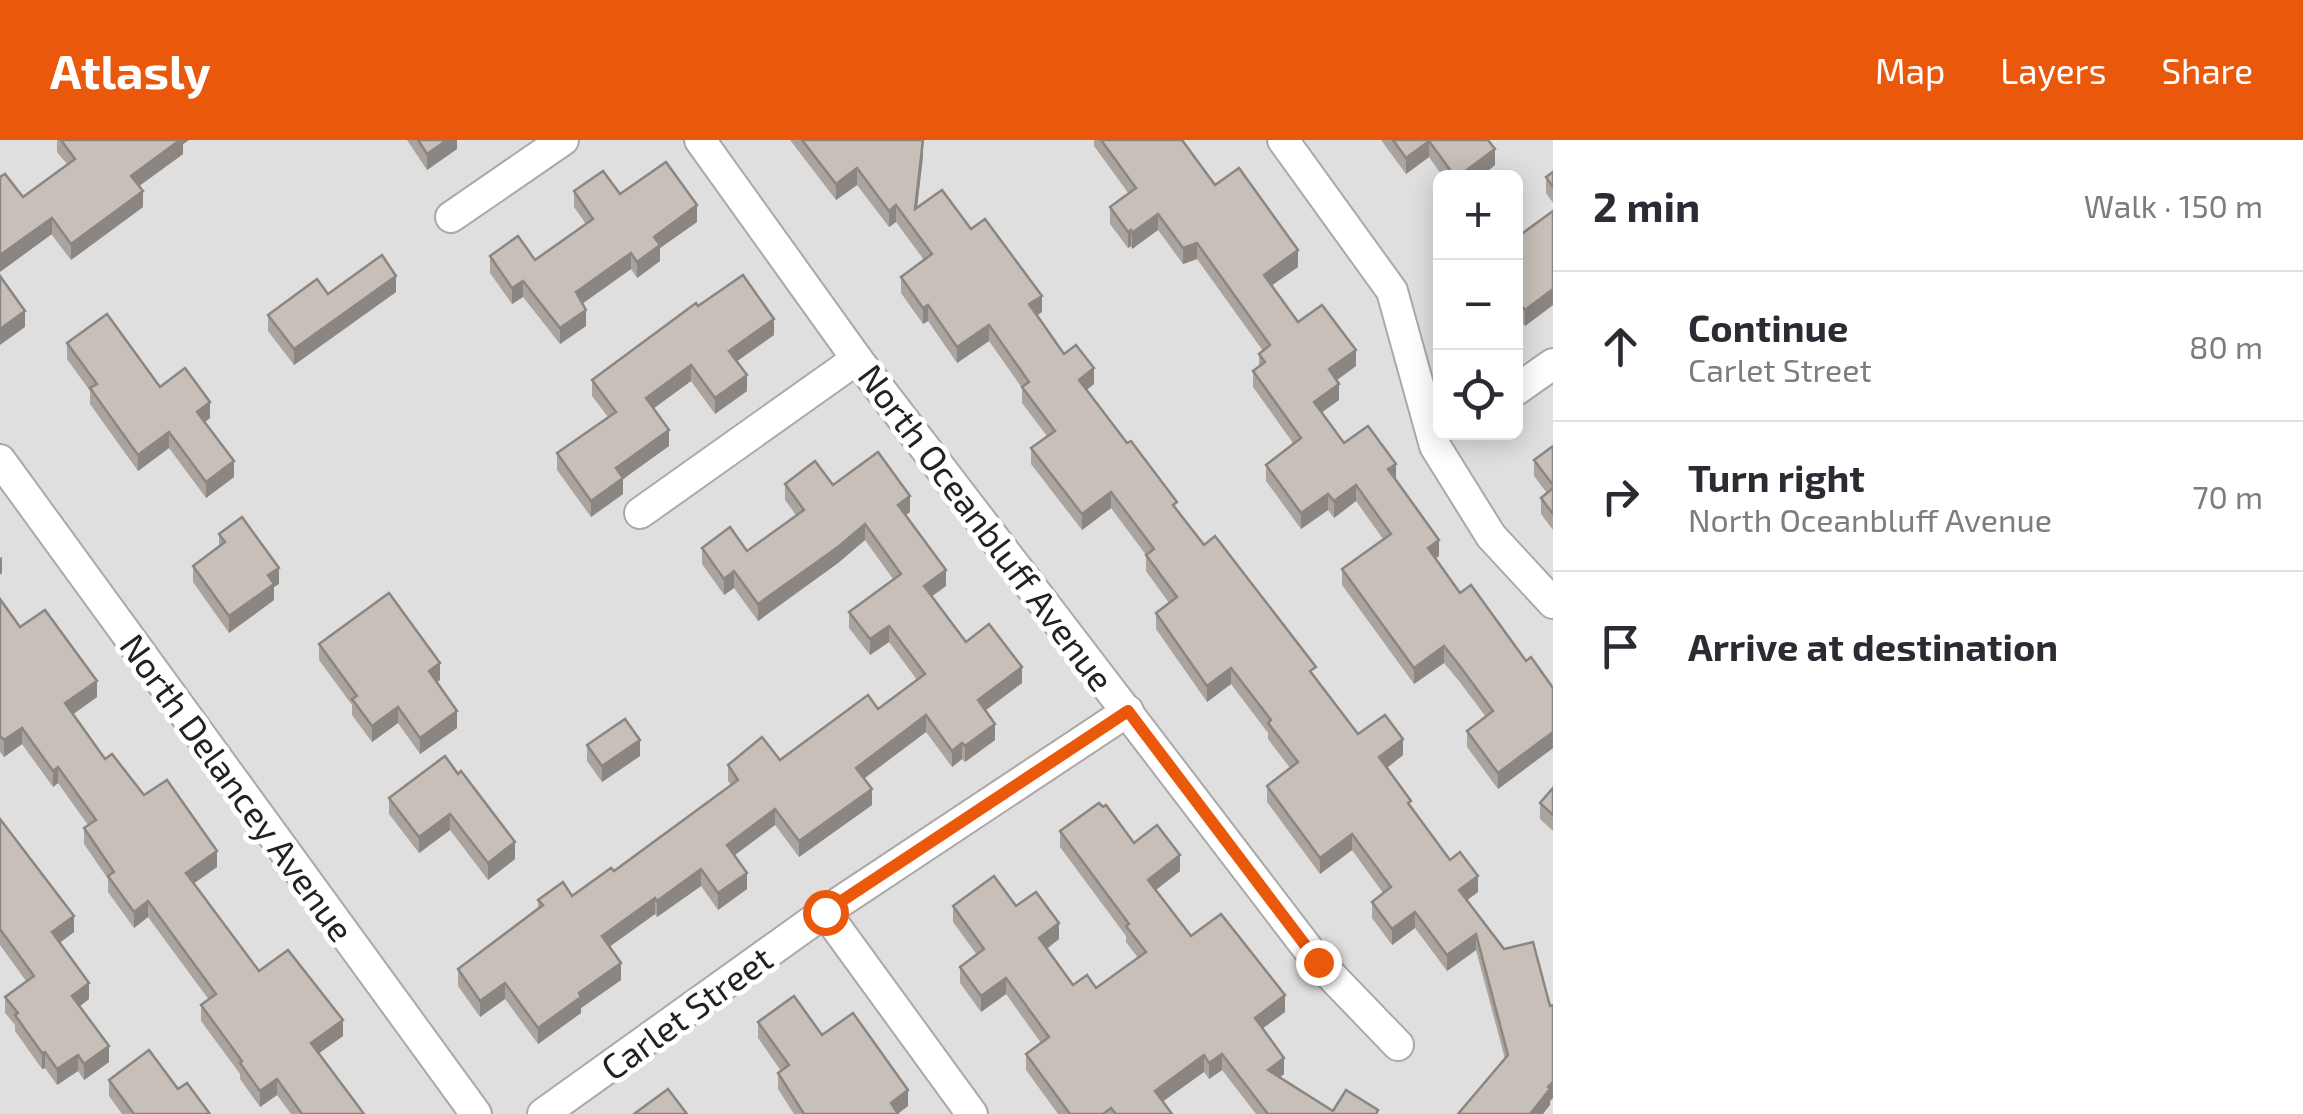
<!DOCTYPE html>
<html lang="en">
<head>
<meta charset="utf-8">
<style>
  body { margin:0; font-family:"Exo 2",sans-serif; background:#f2f2f3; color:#2b2b33 }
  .controls { position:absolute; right:30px; top:30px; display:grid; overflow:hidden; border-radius:15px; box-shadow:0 5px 25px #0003 }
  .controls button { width:90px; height:90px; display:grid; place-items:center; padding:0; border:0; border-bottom:2px solid #e1e1e2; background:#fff; color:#2b2b33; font:50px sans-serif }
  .stop { position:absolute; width:30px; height:30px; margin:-22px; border:8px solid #ea580c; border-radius:50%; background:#fff }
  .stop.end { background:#ea580c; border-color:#fff; box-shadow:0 2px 10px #0008 }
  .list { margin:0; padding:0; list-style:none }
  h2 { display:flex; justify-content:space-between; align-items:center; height:130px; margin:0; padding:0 40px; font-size:42px }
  h2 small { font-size:32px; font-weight:400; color:#7c7c81 }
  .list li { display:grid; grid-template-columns:65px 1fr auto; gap:30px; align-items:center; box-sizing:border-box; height:150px; padding:0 40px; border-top:2px solid #e1e1e2 }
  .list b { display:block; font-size:38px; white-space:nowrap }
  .list p { margin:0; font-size:32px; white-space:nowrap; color:#7c7c81 }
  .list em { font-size:32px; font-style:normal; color:#7c7c81 }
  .icon { flex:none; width:55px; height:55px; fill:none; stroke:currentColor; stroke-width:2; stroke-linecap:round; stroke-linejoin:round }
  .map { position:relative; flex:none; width:1553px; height:974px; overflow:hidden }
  header { display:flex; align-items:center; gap:60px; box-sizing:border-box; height:140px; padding:0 50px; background:#ea580c; color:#fff }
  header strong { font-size:48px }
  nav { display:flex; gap:55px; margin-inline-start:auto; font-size:35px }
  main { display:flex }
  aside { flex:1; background:#fff }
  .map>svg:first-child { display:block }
</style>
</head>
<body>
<header>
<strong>Atlasly</strong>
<nav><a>Map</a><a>Layers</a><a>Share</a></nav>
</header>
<main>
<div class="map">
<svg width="1553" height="974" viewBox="0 0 1553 974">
  <rect width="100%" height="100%" fill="#f2efe9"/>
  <path fill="#e0dfdf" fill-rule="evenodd" d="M0 0H1553V974H0ZM1440 38H1516V292H1440Z"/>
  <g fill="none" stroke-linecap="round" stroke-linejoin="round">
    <defs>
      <g id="minor">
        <path d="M700 0 857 219 1318 822 1398 905"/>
        <path d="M1283 0 1392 151 1435 306 1491 396 1553 463"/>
        <path d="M451 77 563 0"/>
        <path d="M1516 250 1553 224"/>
        <path d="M0 320 476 974"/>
        <path d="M640 373 857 219"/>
        <path d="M825 772 972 974"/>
        <path d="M543 974 825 772 1128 571"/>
      </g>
    </defs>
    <use href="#minor" stroke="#a9a9a9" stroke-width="34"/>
    <use href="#minor" stroke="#fff" stroke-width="30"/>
  </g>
  <g fill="#aba49e">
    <path d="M57 0H189L183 4V14L139 46 143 67 71 120 23 57 67 24 57 12Z"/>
    <path d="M407 0H457V9L427 30Z"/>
    <path d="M790 0H923V16L917 68 971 89 1042 172 1037 175 1064 214 1094 244 1086 250 1177 370 1316 538 1358 594 1403 615 1387 628 1411 667 1450 720 1478 752 1467 760 1550 866 1553 865V958L1550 961V965L1505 919 1476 810 1447 831 1415 788 1392 805 1372 778V762L1383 753 1352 710 1320 734 1267 662V646L1290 628 1268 599V593L1231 544 1207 562 1156 489V473L1169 463 1146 431V415L1111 368 1082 390 1031 324V308L1047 296 1022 263V248L989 201 957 223 928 181 923 184 901 153V137L924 120 896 82 889 87 857 45 836 60Z"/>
    <path d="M1094 0H1182L1215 45 1298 127 1271 145 1298 182 1356 226 1336 240 1339 260 1322 272 1344 303 1395 340 1439 416 1435 418 1460 453 1553 548V608L1498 649 1467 607V591L1486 577 1459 541 1444 523 1414 544 1342 445V429L1383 399 1356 361 1334 378 1328 370 1301 389 1266 341V325L1293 303 1253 247V231L1259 227V214L1263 211 1197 119 1183 124 1158 90 1132 109 1131 106 1128 108 1110 84V67L1129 54 1094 6Z"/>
    <path d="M1381 0H1488L1495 25 1479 38H1444L1429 17 1406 34Z"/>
    <path d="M1553 32V63L1546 53V37Z"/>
    <path d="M574 51 620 54 697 82 660 108V121L637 138 631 129 582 164 586 186 560 204 523 157 512 164 490 133V116L535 120 586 84 574 67Z"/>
    <path d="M1553 71V165L1525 186 1517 176 1516 177V98Z"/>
    <path d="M396 152 294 225 268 191V175Z"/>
    <path d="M698 166 774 195 737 221 747 251 715 274 691 241 654 268 669 306 623 339V354L591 377 557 330V313L608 277 592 256V240Z"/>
    <path d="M67 203 160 247 210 278 205 282 234 337 206 358 169 308 138 331 90 264V251L67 219Z"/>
    <path d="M1553 306V390L1541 374V358L1547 353 1534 336V320Z"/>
    <path d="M785 344 833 345 910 372 906 375 946 446 932 456 966 502 1022 543 986 570 995 600 965 622 962 619 952 627 926 592 864 639 872 665 799 717 775 685 734 715 747 749 718 770 701 746 657 777 655 774 609 807 621 840 581 868V873L538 904 505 859 480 877 458 846V829L538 768V760L572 756 614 731 731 645 728 641V625L780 620 878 569 917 540 889 502 870 515 849 488V472L893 439 865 400 838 423 758 481 734 448 724 455 702 424V408L747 411 796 375 785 360Z"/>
    <path d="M219 394 279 444 274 447V460L229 493 193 442V426L219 407Z"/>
    <path d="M0 459 20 487 97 557 73 574 105 619 217 727 194 743 259 831 343 896 319 913 364 974H291L277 955 260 967 240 939V934L201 881V865L209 860 148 777 134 788 108 752V739L84 704V688L88 685 58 643 53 647 22 604 4 617 0 612Z"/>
    <path d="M319 504 440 540 437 542 457 588 420 614 398 583 372 602 352 575V565L319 520Z"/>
    <path d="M587 605 640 616 602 642 587 621Z"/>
    <path d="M445 616 515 719 488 740 450 690 419 713 389 674V658Z"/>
    <path d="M1553 648V691L1540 679V663Z"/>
    <path d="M0 679 74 792 60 803 89 859 80 866 109 922 84 940 78 931 57 945 45 928 42 929 15 891V885L5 873V857L26 841 0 805Z"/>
    <path d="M1060 691 1180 731 1156 750 1191 796 1285 872 1262 889 1284 934 1279 938 1333 971 1378 974H1256L1222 930 1209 939 1204 932 1163 961 1172 974H1058L1026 930V914L1041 903 1006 854 981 872 960 843V827L977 815 953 782V766H1016L1059 799 1047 809 1073 845 1096 848 1138 818 1126 802V796L1060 707Z"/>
    <path d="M758 882 822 895 908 966 898 974H794L778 949V933L781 931 758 898Z"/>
    <path d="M109 940 178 949 210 974H122L109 956Z"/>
  </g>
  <g fill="#8b8681">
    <path d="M179 0H189L183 4V14L131 52V36Z"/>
    <path d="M447 0H457V9L427 30V14Z"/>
    <path d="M923 0V16L915 85V69Z"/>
    <path d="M1429 1V17L1406 34V18Z"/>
    <path d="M1495 9V25L1479 38H1458Z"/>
    <path d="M857 28V45L836 60V44Z"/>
    <path d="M143 51V67L71 120V104Z"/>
    <path d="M697 65V82L660 108V121L637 138V122L654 97Z"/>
    <path d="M896 65V82L889 87V71Z"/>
    <path d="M1158 74V90L1132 109V93Z"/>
    <path d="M52 78V94L0 132V115Z"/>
    <path d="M1131 90V106L1128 108V92Z"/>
    <path d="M1197 103V119L1183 124V108Z"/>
    <path d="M1298 110V127L1264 151V135Z"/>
    <path d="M631 113V129L576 168V152Z"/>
    <path d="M396 136V152L294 225V209Z"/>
    <path d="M523 141V157L512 164V148Z"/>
    <path d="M1553 149V165L1525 186V170Z"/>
    <path d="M1042 156V172L1029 181V164Z"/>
    <path d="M928 165V181L923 184V168Z"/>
    <path d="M586 170V186L560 204V188Z"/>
    <path d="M25 171V187L0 205V189Z"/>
    <path d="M774 179V195L729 227V211Z"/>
    <path d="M989 185V201L957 223V207Z"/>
    <path d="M1356 210V226L1329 246V229Z"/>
    <path d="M691 225V241L646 274V258Z"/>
    <path d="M1094 228V244L1079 256V240Z"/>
    <path d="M747 235V251L715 274V258Z"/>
    <path d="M1339 244V260L1314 278V262Z"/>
    <path d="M210 262V278L197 288V272Z"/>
    <path d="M669 290V306L623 339V354L591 377V361L616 328Z"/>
    <path d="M169 292V308L138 331V315Z"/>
    <path d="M234 321V337L206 358V342Z"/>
    <path d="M1396 324V340L1388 329Z"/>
    <path d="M1356 345V361L1334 378V361Z"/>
    <path d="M1111 352V368L1082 390V374Z"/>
    <path d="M1328 354V370L1301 389V373Z"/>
    <path d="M910 356V372L898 381V365Z"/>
    <path d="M865 384V400L838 423 758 481V464Z"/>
    <path d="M1439 400V416L1428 424V408Z"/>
    <path d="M2 417V433L0 435V418Z"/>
    <path d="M279 428V444L274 447V460L229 493V476L268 435Z"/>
    <path d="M946 430V446L924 462V446Z"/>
    <path d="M734 431V448L724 455V439Z"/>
    <path d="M889 486V502L870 515V499Z"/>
    <path d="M1444 506V523L1414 544V528Z"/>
    <path d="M440 523V540L429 547V531Z"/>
    <path d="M1022 527V543L978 576V560Z"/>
    <path d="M1231 528V544L1207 562V546Z"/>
    <path d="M97 541V557L65 580V563Z"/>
    <path d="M398 567V583L372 602V586Z"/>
    <path d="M457 571V588L420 614V598Z"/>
    <path d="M926 575V592L856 644V628Z"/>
    <path d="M995 584V600L965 622V606Z"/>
    <path d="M22 588V604L4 617V600Z"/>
    <path d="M1553 592V608L1498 649V633Z"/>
    <path d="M1403 599V615L1379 634V617Z"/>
    <path d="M640 600V616L602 642V626Z"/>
    <path d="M962 603V619L952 627V611Z"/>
    <path d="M58 627V643L53 647V631Z"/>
    <path d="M872 649V665L799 717V701Z"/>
    <path d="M775 669V685L727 721V705Z"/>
    <path d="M450 674V690L419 713V697Z"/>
    <path d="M1352 694V710L1320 734V718Z"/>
    <path d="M515 702V719L488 740V723Z"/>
    <path d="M217 711V727L186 749V733Z"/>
    <path d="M1180 715V731L1148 756V740Z"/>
    <path d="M701 729V746L657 777V761Z"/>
    <path d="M747 733V749L718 770V753Z"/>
    <path d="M1478 736V752L1459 766V750Z"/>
    <path d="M655 758V774L602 812V796Z"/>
    <path d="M148 761V777L134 788V772Z"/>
    <path d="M1415 772V788L1392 805V789Z"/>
    <path d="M74 776V792L52 808V792Z"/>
    <path d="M1059 783V799L1039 814V798Z"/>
    <path d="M1476 794V810L1447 831V815Z"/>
    <path d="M621 823V840L581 868V873L538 904V888L579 853Z"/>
    <path d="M1006 838V854L981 872V856Z"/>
    <path d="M89 843V859L72 872V856Z"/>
    <path d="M505 843V859L480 877V861Z"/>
    <path d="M1285 855V872L1255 894V878Z"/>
    <path d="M343 880V896L311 919V903Z"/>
    <path d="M109 906V922L84 940V924Z"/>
    <path d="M45 912V928L42 929V913Z"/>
    <path d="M1222 914V930L1209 939V923Z"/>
    <path d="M78 915V931L57 945V929Z"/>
    <path d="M1204 915V932L1155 967V951Z"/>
    <path d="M1284 918V934L1268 947V930Z"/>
    <path d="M277 939V955L260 967V951Z"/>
    <path d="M1553 942V958L1550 961V965L1543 974H1530Z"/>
    <path d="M908 950V966L897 974 891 963Z"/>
  </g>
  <g fill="#c7bfb8" stroke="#8b8681" stroke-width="2.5">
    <path d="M61 0H180L131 36 143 51 71 104 52 78 0 115V37L5 34 23 57 75 19Z"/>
    <path d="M418 0H447L427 14Z"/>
    <path d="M802 0H923L915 69 942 50 971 89 985 79 1042 156 1029 164 1064 214 1076 205 1094 228 1079 240 1127 303 1131 301 1177 362 1173 365 1204 405 1215 396 1316 527 1310 531 1358 594 1385 575 1403 599 1379 617 1411 661 1408 663 1450 720 1460 712 1478 736 1459 750 1504 809 1533 802 1550 866 1553 865V942L1548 947 1550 949 1530 974H1458L1508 915 1476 794 1447 815 1415 772 1392 789 1372 762 1391 747 1352 694 1320 718 1267 646 1298 622 1268 583 1271 580 1231 528 1207 546 1156 473 1177 457 1146 415 1154 409 1111 352 1082 374 1031 308 1055 291 1022 247 1029 242 989 185 957 207 928 165 923 168 901 137 932 114 896 65 889 71 857 28 836 44Z"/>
    <path d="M1101 0H1182L1215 45 1239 28 1298 110 1264 135 1298 182 1322 165 1356 210 1329 229 1339 244 1314 262 1344 303 1368 286 1396 324 1388 329 1439 400 1428 408 1460 453 1471 445 1526 521 1531 517 1553 548V592L1498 633 1467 591 1493 571 1459 525 1444 506 1414 528 1342 429 1391 394 1356 345 1334 361 1328 354 1301 373 1266 325 1301 298 1253 231 1265 222 1259 214 1270 205 1197 103 1183 108 1158 74 1132 93 1131 90 1128 92 1110 67 1136 48Z"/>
    <path d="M1393 0H1488L1495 9 1456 38 1429 1 1406 18Z"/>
    <path d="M666 22 697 65 654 97 660 105 637 122 631 113 576 152 586 170 560 188 523 141 512 148 490 116 518 96 535 120 593 79 574 51 603 31 620 54Z"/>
    <path d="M1553 32V47L1546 37Z"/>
    <path d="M1553 71V149L1525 170 1517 160 1516 161V98Z"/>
    <path d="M382 115 396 136 294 209 268 175 317 139 328 154Z"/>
    <path d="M743 135 774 179 729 211 747 235 715 258 691 225 646 258 669 290 616 328 623 338 591 361 557 313 616 272 592 240 696 163 698 166Z"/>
    <path d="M0 136 25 171 0 189Z"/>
    <path d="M107 174 160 247 185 228 210 262 197 272 234 321 206 342 169 292 138 315 90 248 97 244 67 203Z"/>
    <path d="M1553 306V345L1534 320Z"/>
    <path d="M878 312 910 356 898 365 946 430 924 446 966 502 989 484 1022 527 978 560 995 584 965 606 962 603 952 611 926 575 856 628 872 649 799 701 775 669 727 705 747 733 718 753 701 729 657 761 655 758 602 796 621 823 579 853 581 857 538 888 505 843 480 861 458 829 543 765 538 760 563 742 572 756 611 728 614 731 738 640 728 625 762 597 780 620 868 555 878 569 925 534 889 486 870 499 849 472 901 434 865 384 838 407 758 464 734 431 724 439 702 408 730 387 747 411 804 370 785 344 815 321 833 345Z"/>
    <path d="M1553 348V374L1541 358Z"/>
    <path d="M242 377 279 428 268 435 274 444 229 476 193 426 225 402 219 394Z"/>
    <path d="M389 453 440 523 429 531 457 571 420 598 398 567 372 586 352 559 357 556 319 504Z"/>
    <path d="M0 459 20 487 45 470 97 541 65 563 105 619 112 614 144 655 167 640 217 711 186 733 259 831 288 810 343 880 311 903 364 974H302L277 939 260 951 240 923 242 921 201 865 216 854 148 761 134 772 108 736 114 732 84 688 96 680 58 627 53 631 22 588 4 600 0 596Z"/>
    <path d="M625 579 640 600 602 626 587 605Z"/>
    <path d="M445 616 458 634 461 631 515 702 488 723 450 674 419 697 389 658Z"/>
    <path d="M1553 648V675L1540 663Z"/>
    <path d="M1099 663 1103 667 1106 665 1134 703 1157 685 1180 715 1148 740 1191 796 1221 774 1285 855 1255 878 1284 918 1268 930 1333 971 1346 950 1378 970 1376 974H1268L1222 914 1209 923 1204 915 1155 951 1172 974H1116L1111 968 1103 974H1070L1026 914 1049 897 1006 838 981 856 960 827 984 809 953 766 994 736 1016 766 1036 752 1059 783 1039 798 1073 845 1087 835 1096 848 1146 812 1126 786 1129 784 1060 691Z"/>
    <path d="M0 679 74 776 52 792 89 843 72 856 109 906 84 924 78 915 57 929 45 912 42 913 15 875 18 873 5 857 34 836 0 789Z"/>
    <path d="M794 856 822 895 853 873 908 950 891 963 898 974H804L778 933 789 925 758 882Z"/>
    <path d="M149 910 178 949 187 943 210 974H134L109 940Z"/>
    <path d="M668 949 687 974H634Z"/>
  </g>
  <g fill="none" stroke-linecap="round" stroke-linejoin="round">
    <path stroke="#ea580c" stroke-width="12" d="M825 772 1128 571 1318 822"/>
  </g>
  <g text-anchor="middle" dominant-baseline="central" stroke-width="10" stroke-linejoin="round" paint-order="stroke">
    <g font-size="35" fill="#222" stroke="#fff">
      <text transform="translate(987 387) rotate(53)">North Oceanbluff Avenue</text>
      <text transform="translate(238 647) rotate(54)">North Delancey Avenue</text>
      <text transform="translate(686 872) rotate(-36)">Carlet Street</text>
    </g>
  </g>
</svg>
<div class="controls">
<button>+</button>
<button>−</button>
<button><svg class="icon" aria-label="locate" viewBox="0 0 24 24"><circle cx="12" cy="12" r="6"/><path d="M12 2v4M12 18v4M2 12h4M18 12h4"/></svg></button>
</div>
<div class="stop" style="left:825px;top:772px"></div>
<div class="stop end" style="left:1318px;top:822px"></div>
</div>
<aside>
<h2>2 min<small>Walk · 150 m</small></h2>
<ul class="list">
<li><svg class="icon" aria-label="ahead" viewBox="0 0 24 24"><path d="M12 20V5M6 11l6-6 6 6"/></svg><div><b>Continue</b><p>Carlet Street</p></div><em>80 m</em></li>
<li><svg class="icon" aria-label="right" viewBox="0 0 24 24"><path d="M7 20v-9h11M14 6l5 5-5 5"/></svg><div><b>Turn right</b><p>North Oceanbluff Avenue</p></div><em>70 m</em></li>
<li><svg class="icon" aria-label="arrive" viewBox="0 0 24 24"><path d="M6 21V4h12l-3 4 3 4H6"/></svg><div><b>Arrive at destination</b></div></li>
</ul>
</aside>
</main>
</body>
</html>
